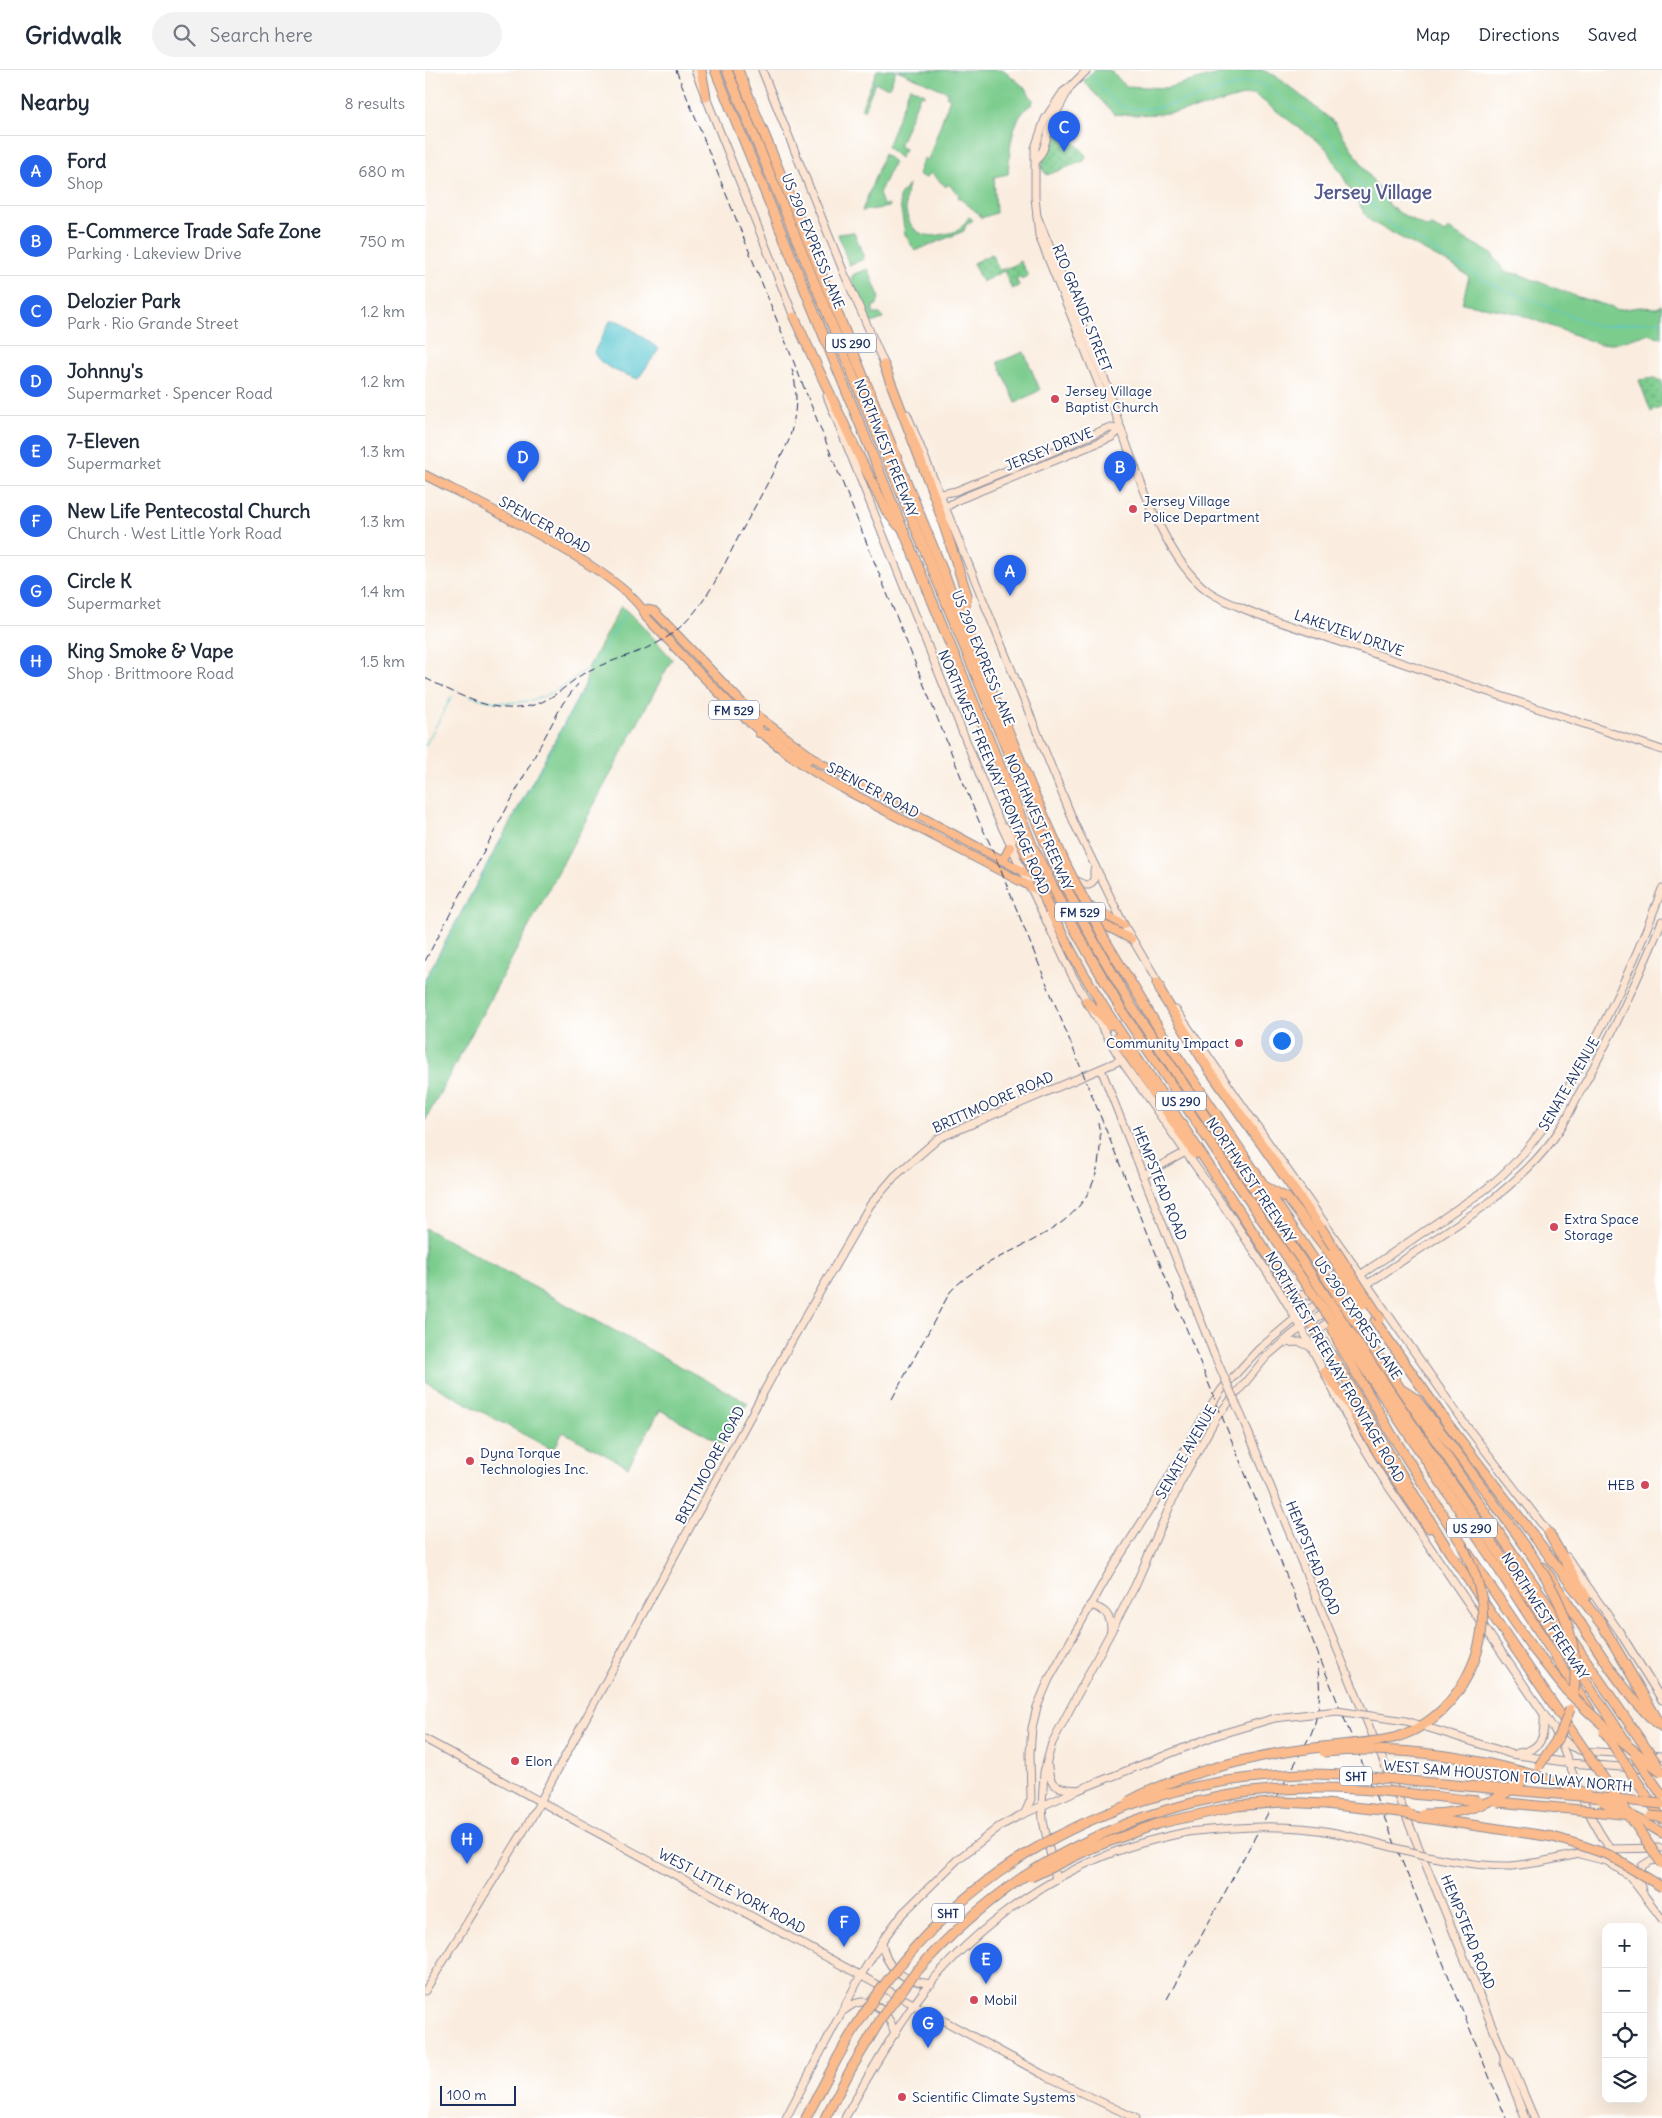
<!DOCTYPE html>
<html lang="en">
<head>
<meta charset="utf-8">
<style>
  body { margin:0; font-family:Delius,sans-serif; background:#f2f2f3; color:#1f2937 }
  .controls { position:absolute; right:15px; bottom:15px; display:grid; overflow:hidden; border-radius:10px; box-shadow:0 5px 20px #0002 }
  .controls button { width:45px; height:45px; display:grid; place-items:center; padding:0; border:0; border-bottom:1px solid #e0e1e3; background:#fff; color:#1f2937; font:25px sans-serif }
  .scale { position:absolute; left:15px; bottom:12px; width:76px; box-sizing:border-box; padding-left:5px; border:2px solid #1b2f5e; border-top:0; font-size:14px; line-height:18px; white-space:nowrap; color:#1b2f5e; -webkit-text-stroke:4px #fff; paint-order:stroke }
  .you { position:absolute; left:856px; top:970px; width:18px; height:18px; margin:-12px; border:4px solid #fff; border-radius:50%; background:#1a73e8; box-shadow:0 0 0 8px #1a73e833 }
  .badge { display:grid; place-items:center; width:32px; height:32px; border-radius:50%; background:#2563eb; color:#fff; font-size:16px; font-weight:700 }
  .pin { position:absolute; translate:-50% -41px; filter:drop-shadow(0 1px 2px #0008) }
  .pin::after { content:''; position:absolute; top:26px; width:18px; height:15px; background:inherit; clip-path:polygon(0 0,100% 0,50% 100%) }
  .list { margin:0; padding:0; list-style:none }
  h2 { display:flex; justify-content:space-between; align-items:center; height:65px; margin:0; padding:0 20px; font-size:21px }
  h2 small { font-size:16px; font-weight:400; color:#747a83 }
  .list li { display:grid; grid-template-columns:32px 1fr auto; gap:15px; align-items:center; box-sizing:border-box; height:70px; padding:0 20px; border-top:1px solid #e0e1e3 }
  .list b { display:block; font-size:19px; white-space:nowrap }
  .list p { margin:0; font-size:16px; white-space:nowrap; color:#747a83 }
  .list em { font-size:16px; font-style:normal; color:#747a83 }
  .icon { flex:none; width:28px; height:28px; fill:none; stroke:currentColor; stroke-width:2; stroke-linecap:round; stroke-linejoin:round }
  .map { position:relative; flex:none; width:1237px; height:2048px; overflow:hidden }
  header { display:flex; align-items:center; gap:30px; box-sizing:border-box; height:70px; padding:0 25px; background:#fff; border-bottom:1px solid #e0e1e3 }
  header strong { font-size:24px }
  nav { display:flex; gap:28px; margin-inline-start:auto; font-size:18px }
  .search { width:350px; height:45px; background:#f2f2f3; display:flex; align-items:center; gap:12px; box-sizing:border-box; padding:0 18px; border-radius:28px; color:#747a83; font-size:19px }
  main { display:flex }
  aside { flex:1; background:#fff }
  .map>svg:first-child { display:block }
</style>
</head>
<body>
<header>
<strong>Gridwalk</strong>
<div class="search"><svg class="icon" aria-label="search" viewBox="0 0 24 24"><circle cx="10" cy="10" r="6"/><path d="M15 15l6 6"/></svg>Search here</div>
<nav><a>Map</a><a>Directions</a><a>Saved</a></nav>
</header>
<main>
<aside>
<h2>Nearby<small>8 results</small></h2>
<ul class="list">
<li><span class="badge">A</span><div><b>Ford</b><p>Shop</p></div><em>680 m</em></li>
<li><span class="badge">B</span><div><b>E-Commerce Trade Safe Zone</b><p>Parking · Lakeview Drive</p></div><em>750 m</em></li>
<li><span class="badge">C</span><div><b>Delozier Park</b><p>Park · Rio Grande Street</p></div><em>1.2 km</em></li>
<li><span class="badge">D</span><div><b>Johnny's</b><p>Supermarket · Spencer Road</p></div><em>1.2 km</em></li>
<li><span class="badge">E</span><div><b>7-Eleven</b><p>Supermarket</p></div><em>1.3 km</em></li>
<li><span class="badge">F</span><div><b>New Life Pentecostal Church</b><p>Church · West Little York Road</p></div><em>1.3 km</em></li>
<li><span class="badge">G</span><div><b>Circle K</b><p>Supermarket</p></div><em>1.4 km</em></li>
<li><span class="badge">H</span><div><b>King Smoke &amp; Vape</b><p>Shop · Brittmoore Road</p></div><em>1.5 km</em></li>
</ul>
</aside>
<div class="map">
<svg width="1237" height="2048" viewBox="0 0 1237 2048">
  <defs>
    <pattern id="park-dots" width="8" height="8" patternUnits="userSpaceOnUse" patternTransform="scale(1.25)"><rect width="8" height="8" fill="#7ccc8d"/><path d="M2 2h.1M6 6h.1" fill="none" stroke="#65a676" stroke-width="1.8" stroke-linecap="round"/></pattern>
  </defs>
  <rect width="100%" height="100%" fill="#fff"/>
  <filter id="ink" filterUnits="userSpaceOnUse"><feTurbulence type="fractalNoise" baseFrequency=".02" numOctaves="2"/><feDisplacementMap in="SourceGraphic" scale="10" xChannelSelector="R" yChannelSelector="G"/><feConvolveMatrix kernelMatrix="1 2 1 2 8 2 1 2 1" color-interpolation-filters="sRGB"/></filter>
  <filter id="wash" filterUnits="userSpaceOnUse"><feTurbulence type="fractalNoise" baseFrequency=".0096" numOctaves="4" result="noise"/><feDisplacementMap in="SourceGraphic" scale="20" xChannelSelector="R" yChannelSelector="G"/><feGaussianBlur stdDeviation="1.12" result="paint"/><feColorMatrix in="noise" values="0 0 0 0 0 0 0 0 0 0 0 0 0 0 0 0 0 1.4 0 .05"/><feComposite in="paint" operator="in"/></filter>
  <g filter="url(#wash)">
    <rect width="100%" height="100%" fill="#faeddf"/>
    <g fill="#7ccc8d" stroke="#4c7e76">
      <path d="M452 0H471L464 18 450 13 439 40 436 39Z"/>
      <path d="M472 0H579L600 18 608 30 607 34C585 48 585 81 583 104L569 107 571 143 556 148 554 144 533 127 534 124 523 114 521 117 506 103 500 108 493 104 499 88 503 90 525 28 521 26 523 22Z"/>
      <path d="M670 0H685L701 16 741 18 808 0H837L851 6 909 52 964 135 973 142 1003 158 1005 155 1020 163 1023 159 1067 184 1079 201 1096 205 1153 227 1187 237 1191 240 1215 237 1232 238 1237 235V268L1224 264 1191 273 1174 274 1091 243 1037 233 1044 207 1030 197 947 152 940 144 901 78 829 24C809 27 790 35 770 39 743 44 716 46 689 44L658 11Z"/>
      <path d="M485 17 500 24 499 26 495 25 474 76 480 79 475 88 462 77Z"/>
      <path d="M459 84 469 92 454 123 458 135H464V137L437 141Z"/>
      <path d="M483 115C475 143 485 173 519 164 524 163 530 163 534 159 538 157 541 151 544 147L548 150 541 155 539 161 490 181 480 164 474 127Z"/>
      <path d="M429 162 439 187 437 190 424 195 413 164Z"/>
      <path d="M443 199 454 226 452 235 448 236V244H455L458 249 446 253 426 208 429 204Z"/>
      <path d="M599 282 615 320 591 333 573 292Z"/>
      <path d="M196 536 214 552 247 589 0 1051V909L160 615 164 596Z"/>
      <path d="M0 1158 323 1333 298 1374 235 1340 203 1397 138 1362 130 1377 124 1378 0 1311Z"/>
    </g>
    <g fill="url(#park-dots)" stroke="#4c7e76">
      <path d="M629 62C638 63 659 78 661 87L659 91 622 105 616 98 626 63Z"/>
      <path d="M567 184 574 200 588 196 595 191 603 205 597 210 595 207 591 208 594 216 587 219 579 201 557 212 548 193Z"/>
      <path d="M1229 308 1237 311V337L1226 342 1214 310Z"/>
    </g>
    <path fill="#5bc8d1" stroke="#3b7c98" d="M189 250 198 253 234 279 213 309C199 304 174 297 169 282L185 251Z"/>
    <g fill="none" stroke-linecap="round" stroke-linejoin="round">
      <g stroke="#5bc8d1" stroke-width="1">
        <path d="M662 2 687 30 700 38 718 39 738 37 823 12 840 15 891 56 909 73 949 137 964 153 1064 213 1174 257 1233 251 1237 253"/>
        <path d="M31 620V619"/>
        <path d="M44 626C92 640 123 632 160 599 165 594 171 593 175 587 185 574 190 557 200 544"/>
        <path d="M0 676 27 626"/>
        <path d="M0 913 155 626 164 613"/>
      </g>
    </g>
  </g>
  <g filter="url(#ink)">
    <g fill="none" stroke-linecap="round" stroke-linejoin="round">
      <defs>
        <g id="secondary">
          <path d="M270 0 371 252"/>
          <path d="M337 0 419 203 461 298"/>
          <path d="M662 0 645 17 638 22 620 49 610 78V127L614 166 677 322 685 333"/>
          <path d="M612 90 618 80 626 53 645 17"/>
          <path d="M612 146 684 320 688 337C709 392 736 486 783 521 797 531 816 537 831 544L1237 680"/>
          <path d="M402 326 569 740 647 905 696 990 807 1148 852 1217 876 1257 930 1363 957 1407 1129 1659C1143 1686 1150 1714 1163 1741 1182 1780 1211 1814 1237 1849"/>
          <path d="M482 344 650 755 699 855 735 916"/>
          <path d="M516 424 531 421 608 390 683 358 696 359"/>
          <path d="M521 437 535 429 687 367 696 359"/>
          <path d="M580 757 595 781 602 788 661 815H664L669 810V800"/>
          <path d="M751 940 1036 1349 1126 1466"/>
          <path d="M676 999 789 1284"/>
          <path d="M718 1105 759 1083"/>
          <path d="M866 1223 884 1226 909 1208 916 1195"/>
          <path d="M918 1240 933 1229H938"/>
          <path d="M857 1273 875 1272 886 1277"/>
          <path d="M891 1281C888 1265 897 1256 909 1247"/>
          <path d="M819 1352 1079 1985 1085 1991 1109 2048"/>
          <path d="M1142 1487 1194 1561 1237 1630"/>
          <path d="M665 1535C679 1539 686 1544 686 1560"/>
          <path d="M1017 1662 1086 1684 1145 1693 1234 1700"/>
          <path d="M1134 1665 1145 1676 1157 1681 1237 1686"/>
          <path d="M0 1669 617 2004 710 2048"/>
          <path d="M1093 1683C1117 1680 1120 1666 1119 1645"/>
          <path d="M623 1697C625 1719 633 1718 653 1720"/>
          <path d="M600 1743 606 1729 605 1683 607 1658 612 1637 624 1609 684 1503 729 1433 779 1346 797 1319 833 1280 871 1248 953 1193 1061 1119C1110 1080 1131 1039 1161 986 1191 932 1216 877 1237 819"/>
          <path d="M1182 1779 1237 1778"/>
          <path d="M1158 1785 1182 1791 1200 1803"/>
          <path d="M1087 1796 1115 1792 1169 1781"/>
          <path d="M631 1809 618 1751 617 1735 619 1702 627 1673 710 1516 755 1413 791 1348 842 1286 869 1263 1061 1135C1088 1113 1116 1089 1135 1059 1143 1048 1148 1034 1155 1022 1187 966 1212 911 1237 851"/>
          <path d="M1217 1821 1214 1809 1217 1796 1225 1791 1237 1790"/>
          <path d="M457 1871C460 1900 479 1911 506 1914"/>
          <path d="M0 1921 103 1754 366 1272 445 1135 470 1106 514 1068 696 990"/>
          <path d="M420 1940C442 1920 464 1941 470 1964"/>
          <path d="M1079 1985V1993L1100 2048"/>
          <path d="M361 2048 436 1905 457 1871 478 1843 532 1790 575 1756 594 1746 653 1720 789 1666"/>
          <path d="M420 2048C441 2009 464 1970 489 1934 538 1867 615 1809 692 1781 715 1772 739 1767 762 1762"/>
        </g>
        <g id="primary">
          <path d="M0 405C43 428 208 506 221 547 284 612 331 670 411 715L706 869"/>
          <path d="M219 539 229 541 323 639 395 693 699 855"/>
          <path d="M327 645 333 653 334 663 345 665 364 680 383 690"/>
          <path d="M574 790 580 787 585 777"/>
        </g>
        <g id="highway">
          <path d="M276 0 281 27"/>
          <path d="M290 0 608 777"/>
          <path d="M302 0 626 787"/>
          <path d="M313 0 607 719 641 795"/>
          <path d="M369 247 434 386 462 442 474 456"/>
          <path d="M459 295 510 428 542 525 538 547"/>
          <path d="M588 734V751L595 770"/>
          <path d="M625 841 657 901 680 939 838 1177"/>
          <path d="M645 851 698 943 875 1206"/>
          <path d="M663 861 707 937 883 1200"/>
          <path d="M680 870 734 959 892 1194"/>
          <path d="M732 913 736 923 785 1001 896 1158"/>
          <path d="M661 931 679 948 684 955"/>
          <path d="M692 968 770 1084"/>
          <path d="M841 1117 862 1128 906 1185"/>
          <path d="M950 1251 1020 1350 1177 1555"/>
          <path d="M930 1252 1197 1643"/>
          <path d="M927 1265 1184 1646"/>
          <path d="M920 1269 1069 1492 1165 1640"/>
          <path d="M914 1273 967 1365 1036 1473 1106 1576 1141 1620"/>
          <path d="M900 1302 921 1330 956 1388 1004 1458"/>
          <path d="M921 1308 972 1397 1025 1483 1148 1663"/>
          <path d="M979 1321 991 1329 1061 1422"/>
          <path d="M1124 1463 1161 1527"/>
          <path d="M1118 1497C1157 1550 1184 1608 1232 1654"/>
          <path d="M1175 1551 1237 1657"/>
          <path d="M1113 1706 1143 1716"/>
          <path d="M1217 1719 1237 1749"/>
          <path d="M1200 1730 1217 1732"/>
          <path d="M857 1732 900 1734"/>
          <path d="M1217 1751 1237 1763"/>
          <path d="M491 1902C523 1866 559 1834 598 1807"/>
          <path d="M381 2048 412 1989"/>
          <path d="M400 2048 426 1999"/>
        </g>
      </defs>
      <use href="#secondary" stroke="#8a8e9e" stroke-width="9"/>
      <use href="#primary" stroke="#8a8e9e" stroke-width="10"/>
      <use href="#highway" stroke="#8a8e9e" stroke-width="11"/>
      <use href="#secondary" stroke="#fde4d1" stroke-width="7"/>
      <use href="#primary" stroke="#fbbb8c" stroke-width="8"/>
      <use href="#highway" stroke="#fbbb8c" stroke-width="9"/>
      <g stroke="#1b2f5e" stroke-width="1" stroke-dasharray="8 4" stroke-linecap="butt">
        <path d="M251 0 553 749 566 776 1081 2048"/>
        <path d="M0 608C38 627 79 651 121 630 137 622 150 607 165 600 193 587 223 582 248 563 280 539 297 498 315 464 332 433 349 402 364 370 371 346 374 323 367 299"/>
        <path d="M0 891 138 633 153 614"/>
        <path d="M467 1329 525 1222C569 1173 659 1172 673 1095 675 1081 677 1067 673 1053"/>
        <path d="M742 1929 886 1664C896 1639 896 1619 892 1593"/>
      </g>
      <defs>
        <g id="secondary-bridge">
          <path d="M789 1284 819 1352"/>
          <path d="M789 1666 850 1648 912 1641 981 1651 1017 1662"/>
          <path d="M762 1762C812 1757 861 1753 911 1763 969 1776 1026 1797 1087 1796"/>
        </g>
        <g id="highway-bridge">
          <path d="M595 770 625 841"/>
          <path d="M608 777 645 851"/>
          <path d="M626 787 663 861"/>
          <path d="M641 795 680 870"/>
          <path d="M896 1158 955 1248"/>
          <path d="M838 1177 921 1308"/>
          <path d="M906 1185 938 1234"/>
          <path d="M892 1194 930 1252"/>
          <path d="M883 1200 927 1265"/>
          <path d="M875 1206 920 1269"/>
          <path d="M907 1257 914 1273"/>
          <path d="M1061 1422C1104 1482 1159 1543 1149 1621"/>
          <path d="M1141 1620C1171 1650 1202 1677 1237 1702"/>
          <path d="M1197 1643 1234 1697"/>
          <path d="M1184 1646 1202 1673"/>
          <path d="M1179 1661 1217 1719"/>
          <path d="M1148 1663 1237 1794"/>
          <path d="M899 1682C971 1675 1043 1686 1113 1706"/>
          <path d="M1210 1686 1237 1725"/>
          <path d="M1114 1696 1135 1665 1145 1639"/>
          <path d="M1143 1716 1161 1724"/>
          <path d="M704 1731C742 1711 787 1697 829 1688 858 1681 887 1678 916 1675 934 1673 954 1672 972 1667 1027 1649 1062 1591 1057 1533 1055 1512 1045 1492 1036 1473"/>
          <path d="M1177 1731 1217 1751"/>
          <path d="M1073 1732 1207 1745"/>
          <path d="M1217 1732 1237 1734"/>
          <path d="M900 1734 984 1743"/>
          <path d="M978 1743 992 1747 1128 1767 1158 1776 1184 1785 1237 1817"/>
          <path d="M999 1744C1037 1745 1071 1733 1101 1709"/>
          <path d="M1226 1746 1237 1747"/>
          <path d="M598 1807C687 1749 791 1716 898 1718 950 1718 1002 1726 1053 1731"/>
          <path d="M606 1807 669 1777 732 1754 812 1736 857 1732"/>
          <path d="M412 1989C509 1810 674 1711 877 1704 920 1703 964 1709 1007 1713 1071 1719 1136 1724 1200 1730"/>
          <path d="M426 1999 459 1944 491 1902"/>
        </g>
      </defs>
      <use href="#secondary-bridge" stroke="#8a8e9e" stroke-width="9" stroke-linecap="butt"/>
      <use href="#highway-bridge" stroke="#8a8e9e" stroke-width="11" stroke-linecap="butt"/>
      <use href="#secondary-bridge" stroke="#fde4d1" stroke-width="7"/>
      <use href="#highway-bridge" stroke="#fbbb8c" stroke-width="9"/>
    </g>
  </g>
  <g fill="#d1495b" stroke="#fff" stroke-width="2">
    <circle cx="630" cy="329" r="5"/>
    <circle cx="708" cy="439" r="5"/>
    <circle cx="814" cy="973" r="5"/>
    <circle cx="1129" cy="1157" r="5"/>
    <circle cx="45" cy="1391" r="5"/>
    <circle cx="1220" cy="1415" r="5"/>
    <circle cx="90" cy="1691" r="5"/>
    <circle cx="549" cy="1930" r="5"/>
    <circle cx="477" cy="2027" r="5"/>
  </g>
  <g text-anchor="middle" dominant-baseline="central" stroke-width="4" stroke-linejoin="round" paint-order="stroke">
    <g fill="#fff" stroke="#5f6d8e" stroke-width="1">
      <rect x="401" y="263.5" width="50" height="19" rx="4"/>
      <rect x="284" y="630.5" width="50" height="19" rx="4"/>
      <rect x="630" y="832.5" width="50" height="19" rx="4"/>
      <rect x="731" y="1021.5" width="50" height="19" rx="4"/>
      <rect x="1022" y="1448.5" width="50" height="19" rx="4"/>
      <rect x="915" y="1696.5" width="32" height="19" rx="4"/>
      <rect x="507" y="1833.5" width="32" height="19" rx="4"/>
    </g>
    <g font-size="12" font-weight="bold" fill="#1b2f5e">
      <text x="426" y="273">US 290</text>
      <text x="309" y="640">FM 529</text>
      <text x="655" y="842">FM 529</text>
      <text x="756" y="1031">US 290</text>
      <text x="1047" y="1458">US 290</text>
      <text x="931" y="1706">SHT</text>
      <text x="523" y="1843">SHT</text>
    </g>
    <g font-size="14" fill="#1b2f5e" stroke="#fff">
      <text transform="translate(388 171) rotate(68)">US 290 EXPRESS LANE</text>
      <text transform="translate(657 238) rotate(68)">RIO GRANDE STREET</text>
      <text transform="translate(461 378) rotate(68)">NORTHWEST FREEWAY</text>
      <text transform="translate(624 379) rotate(-22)">JERSEY DRIVE</text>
      <text transform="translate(120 455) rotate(29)">SPENCER ROAD</text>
      <text transform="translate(924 563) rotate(19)">LAKEVIEW DRIVE</text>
      <text transform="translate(558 588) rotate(68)">US 290 EXPRESS LANE</text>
      <text transform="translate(569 702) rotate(67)">NORTHWEST FREEWAY FRONTAGE ROAD</text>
      <text transform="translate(448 720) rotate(28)">SPENCER ROAD</text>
      <text transform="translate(614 752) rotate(66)">NORTHWEST FREEWAY</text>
      <text transform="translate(1144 1014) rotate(-60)">SENATE AVENUE</text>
      <text transform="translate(568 1032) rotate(-24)">BRITTMOORE ROAD</text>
      <text transform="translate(826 1110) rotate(56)">NORTHWEST FREEWAY</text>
      <text transform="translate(735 1113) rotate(68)">HEMPSTEAD ROAD</text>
      <text transform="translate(933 1248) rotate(56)">US 290 EXPRESS LANE</text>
      <text transform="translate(910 1297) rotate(60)">NORTHWEST FREEWAY FRONTAGE ROAD</text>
      <text transform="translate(761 1382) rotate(-60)">SENATE AVENUE</text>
      <text transform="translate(285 1395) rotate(-62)">BRITTMOORE ROAD</text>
      <text transform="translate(888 1488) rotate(68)">HEMPSTEAD ROAD</text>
      <text transform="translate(1120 1546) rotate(57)">NORTHWEST FREEWAY</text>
      <text transform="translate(1083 1706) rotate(5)">WEST SAM HOUSTON TOLLWAY NORTH</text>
      <text transform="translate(307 1821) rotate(28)">WEST LITTLE YORK ROAD</text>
      <text transform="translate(1043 1862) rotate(68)">HEMPSTEAD ROAD</text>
    </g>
    <g font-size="14" fill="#1b2f5e" stroke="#fff" text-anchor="start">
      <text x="640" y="321">Jersey Village<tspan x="640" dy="16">Baptist Church</tspan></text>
      <text x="718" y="431">Jersey Village<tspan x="718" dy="16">Police Department</tspan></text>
      <text x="804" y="973" text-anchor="end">Community Impact</text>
      <text x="1139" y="1149">Extra Space<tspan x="1139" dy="16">Storage</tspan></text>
      <text x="55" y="1383">Dyna Torque<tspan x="55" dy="16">Technologies Inc.</tspan></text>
      <text x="1210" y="1415" text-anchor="end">HEB</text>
      <text x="100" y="1691">Elon</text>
      <text x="559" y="1930">Mobil</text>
      <text x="487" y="2027">Scientific Climate Systems</text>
    </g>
    <g font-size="19" font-weight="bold" fill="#565b8b" stroke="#fff">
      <text x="948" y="122">Jersey Village</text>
    </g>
  </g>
</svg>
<div class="controls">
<button>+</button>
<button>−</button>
<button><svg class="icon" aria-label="locate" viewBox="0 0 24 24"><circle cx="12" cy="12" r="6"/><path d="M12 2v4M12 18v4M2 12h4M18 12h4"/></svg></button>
<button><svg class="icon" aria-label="layers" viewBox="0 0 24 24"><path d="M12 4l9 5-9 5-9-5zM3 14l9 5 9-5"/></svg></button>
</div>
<div class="scale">100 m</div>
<div class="you"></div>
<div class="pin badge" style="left:585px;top:526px">A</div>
<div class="pin badge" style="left:695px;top:422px">B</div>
<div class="pin badge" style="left:639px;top:82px">C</div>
<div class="pin badge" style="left:98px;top:412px">D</div>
<div class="pin badge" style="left:561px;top:1914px">E</div>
<div class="pin badge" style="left:419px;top:1877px">F</div>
<div class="pin badge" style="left:503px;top:1978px">G</div>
<div class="pin badge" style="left:42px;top:1794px">H</div>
</div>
</main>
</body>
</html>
